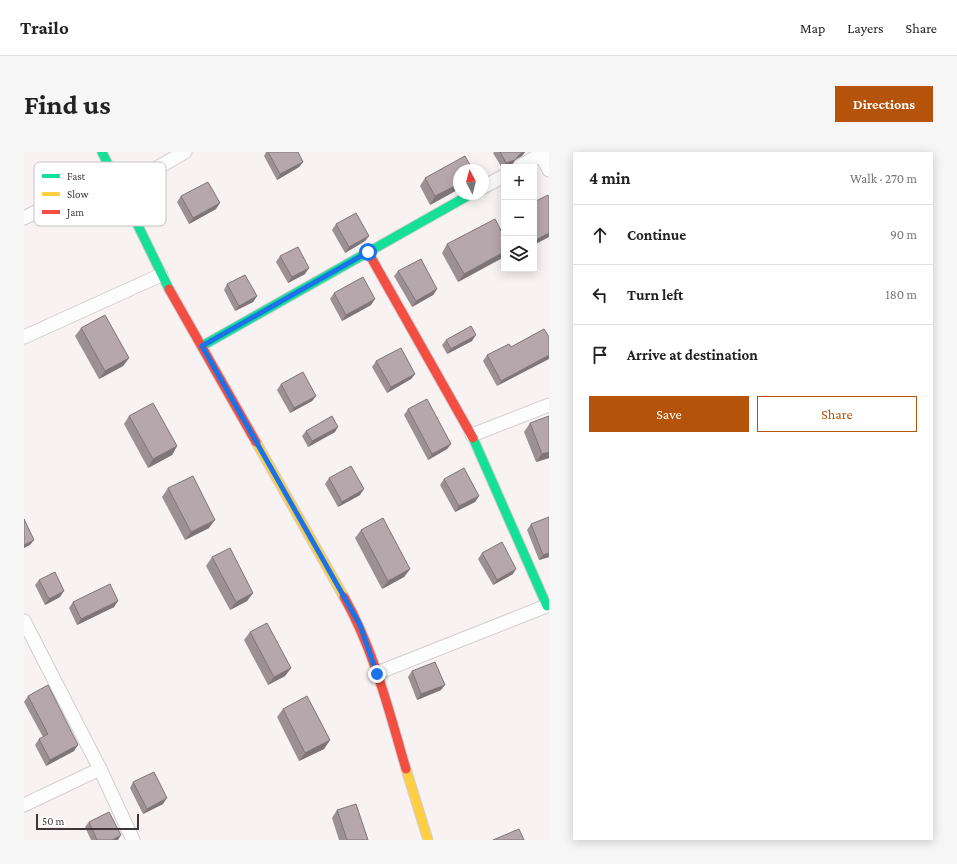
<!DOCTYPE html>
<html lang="en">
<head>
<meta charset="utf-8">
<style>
  body { margin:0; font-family:"Crimson Pro",serif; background:#f6f6f6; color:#222 }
  .controls { position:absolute; right:12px; top:12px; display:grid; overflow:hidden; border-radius:0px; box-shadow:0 2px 10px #0003 }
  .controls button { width:36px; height:36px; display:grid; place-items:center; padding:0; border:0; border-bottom:1px solid #e0e0e0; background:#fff; color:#222; font:20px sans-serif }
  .compass { position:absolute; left:429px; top:12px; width:36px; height:36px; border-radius:50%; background:#fff; box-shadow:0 2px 10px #0003; rotate:353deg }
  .scale { position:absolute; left:12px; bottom:10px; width:103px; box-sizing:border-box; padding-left:4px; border:2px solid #403538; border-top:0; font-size:11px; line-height:14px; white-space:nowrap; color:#403538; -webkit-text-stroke:3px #fff; paint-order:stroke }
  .stop { position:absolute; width:12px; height:12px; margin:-9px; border:3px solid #1a73e8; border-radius:50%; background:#fff }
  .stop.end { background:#1a73e8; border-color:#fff; box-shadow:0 1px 4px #0008 }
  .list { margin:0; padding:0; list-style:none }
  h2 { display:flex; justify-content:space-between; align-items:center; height:52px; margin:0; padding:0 16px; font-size:17px }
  h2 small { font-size:13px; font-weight:400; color:#767676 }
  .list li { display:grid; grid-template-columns:26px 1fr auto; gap:12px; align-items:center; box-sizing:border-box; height:60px; padding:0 16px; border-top:1px solid #e0e0e0 }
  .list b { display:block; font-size:15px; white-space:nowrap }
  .list em { font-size:13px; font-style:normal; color:#767676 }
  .actions { display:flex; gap:8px; padding:12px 16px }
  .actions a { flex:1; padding:9px 0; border:1px solid #b45309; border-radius:0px; text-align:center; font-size:14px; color:#b45309 }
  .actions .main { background:#b45309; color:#fff }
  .icon { flex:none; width:22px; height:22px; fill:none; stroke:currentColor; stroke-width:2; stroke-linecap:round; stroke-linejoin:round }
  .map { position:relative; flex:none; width:525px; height:688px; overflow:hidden; border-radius:0px }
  header { display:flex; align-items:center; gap:24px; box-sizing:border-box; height:56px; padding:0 20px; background:#fff; border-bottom:1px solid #e0e0e0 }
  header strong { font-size:19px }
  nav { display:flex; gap:22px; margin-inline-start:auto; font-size:14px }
  .intro { display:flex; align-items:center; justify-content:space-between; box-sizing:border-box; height:96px; padding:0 24px }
  h1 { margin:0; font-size:28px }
  .button { padding:10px 18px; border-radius:0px; background:#b45309; color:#fff; font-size:14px; font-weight:700 }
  main { display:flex; gap:24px; padding:0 24px }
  aside { flex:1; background:#fff; border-radius:0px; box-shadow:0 2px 10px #0003 }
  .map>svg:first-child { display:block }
</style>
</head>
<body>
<header>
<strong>Trailo</strong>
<nav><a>Map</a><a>Layers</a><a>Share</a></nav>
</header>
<div class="intro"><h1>Find us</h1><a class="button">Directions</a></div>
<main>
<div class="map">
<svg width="525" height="688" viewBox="0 0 525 688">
  <rect width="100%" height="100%" fill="#f8f2f3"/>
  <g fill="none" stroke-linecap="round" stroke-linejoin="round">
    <defs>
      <g id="street">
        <path d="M517 3 525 18"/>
        <path d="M495 15 521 0"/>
        <path d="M459 35 480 24"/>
        <path d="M96 37 161 0"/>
        <path d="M0 66 88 21"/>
        <path d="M0 185 137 123"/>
        <path d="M448 283 525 253"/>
        <path d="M0 469 76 617 109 688"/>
        <path d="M353 521 525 453"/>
        <path d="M0 653 76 617"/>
      </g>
      <g id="fast">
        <path d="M78 0 145 137"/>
        <path d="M178 194 447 42"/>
        <path d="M449 286 523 454"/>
      </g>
      <g id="slow">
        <path d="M232 290 320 445"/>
        <path d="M382 617 404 688"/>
      </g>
      <g id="jam">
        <path d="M344 100 449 286"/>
        <path d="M145 137 232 290"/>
        <path d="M320 445C350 498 365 559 382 617"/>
      </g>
    </defs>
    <use href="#street" stroke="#d5cdcf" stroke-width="15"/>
    <use href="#fast" stroke="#d5cdcf" stroke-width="11"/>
    <use href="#slow" stroke="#d5cdcf" stroke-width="11"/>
    <use href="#jam" stroke="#d5cdcf" stroke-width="11"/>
    <use href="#street" stroke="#fefdfd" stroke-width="13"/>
    <use href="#fast" stroke="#16e098" stroke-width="9"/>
    <use href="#slow" stroke="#ffcf43" stroke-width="9"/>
    <use href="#jam" stroke="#f24e42" stroke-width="9"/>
  </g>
  <g fill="#9d9094">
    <path d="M242 0H244L279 10 275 15 253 28 240 4Z"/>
    <path d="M470 0H501L498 4 491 8 487 14 483 15H480L478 16 469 1Z"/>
    <path d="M435 18V37L406 53 396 34 401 26Z"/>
    <path d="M157 44 192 57 165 72 153 50Z"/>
    <path d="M312 72 345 84 341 89 321 101 308 78Z"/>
    <path d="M480 84V105L434 130 418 101 423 92Z"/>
    <path d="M256 104 281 122 264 131 252 110Z"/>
    <path d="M374 119 413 137 409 143 388 155 370 124Z"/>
    <path d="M203 132 233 144 229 150 211 159 200 138Z"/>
    <path d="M310 141 347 153 318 169 306 147Z"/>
    <path d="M57 176 105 206 99 214 75 227 51 184Z"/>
    <path d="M520 177 473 234 459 209 463 203 487 195Z"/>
    <path d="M422 188 448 189 423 202 418 193Z"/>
    <path d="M352 209 391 222 387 227 363 241 348 215Z"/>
    <path d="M257 232 292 244 288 249 266 261 253 238Z"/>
    <path d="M384 257 427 292 423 297 404 308 380 263Z"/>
    <path d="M105 264 153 294 148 303 124 316 100 272Z"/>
    <path d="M506 271 525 306 512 310 500 280Z"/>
    <path d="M282 279 311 280 284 295 278 284Z"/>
    <path d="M305 326 336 343 314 355 301 332Z"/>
    <path d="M420 327 455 344 451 350 431 360 416 333Z"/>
    <path d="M144 336 185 376 161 388 138 345Z"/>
    <path d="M525 365V405L515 408 503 378 507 372Z"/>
    <path d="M337 378 386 417 380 425 358 437 331 386Z"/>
    <path d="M458 401 489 422 469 433 454 407Z"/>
    <path d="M188 405 229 441 223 449 206 458 182 414Z"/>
    <path d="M15 428 36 445 21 453 11 433Z"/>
    <path d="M49 450 90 455 53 473 45 456Z"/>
    <path d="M226 480 267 516 261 524 244 533 220 488Z"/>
    <path d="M388 519 417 538 393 548 384 525Z"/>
    <path d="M4 544 50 599 22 614 11 593 15 587 19 585 0 550Z"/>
    <path d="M259 557 306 588 300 597 275 609 253 565Z"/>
    <path d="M109 630 139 652 119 662 106 636Z"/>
    <path d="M313 658 344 688H315L308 666Z"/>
    <path d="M65 670 94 688H67L61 675Z"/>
  </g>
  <g fill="#7f7578">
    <path d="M499 0H501L498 4 491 8 487 14 483 15H480V16H478L482 11Z"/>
    <path d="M279 10 275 15 253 28 256 22Z"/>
    <path d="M435 32V37L406 53 411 44Z"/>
    <path d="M196 51 192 57 165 72 169 66Z"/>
    <path d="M525 81V85L510 93V89Z"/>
    <path d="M345 84 341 89 321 101 325 95Z"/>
    <path d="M480 100V105L434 130 440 122Z"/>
    <path d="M285 116 281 122 264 131 268 125Z"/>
    <path d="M413 137 409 143 388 155 392 149Z"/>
    <path d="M233 144 229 150 211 159 215 154Z"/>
    <path d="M351 147 347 153 318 169 322 163Z"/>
    <path d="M452 183 448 189 423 202 427 197Z"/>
    <path d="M525 203V207L473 234 477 229Z"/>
    <path d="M105 206 99 214 75 227 81 219Z"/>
    <path d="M391 222 387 227 363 241 367 235Z"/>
    <path d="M292 244 288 249 266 261 270 256Z"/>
    <path d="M314 275 311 280 284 295 288 289Z"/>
    <path d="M427 292 423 297 404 308 408 302Z"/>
    <path d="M153 294 148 303 124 316 129 307Z"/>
    <path d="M525 300V306L512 310 518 302Z"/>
    <path d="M340 337 336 343 314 355 318 350Z"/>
    <path d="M455 344 451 350 431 360 435 354Z"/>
    <path d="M191 368 185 376 161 388 167 380Z"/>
    <path d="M10 388 6 393 0 396V393Z"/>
    <path d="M525 401V405L515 408 519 403Z"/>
    <path d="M386 417 380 425 358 437 364 429Z"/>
    <path d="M492 417 489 422 469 433 473 428Z"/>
    <path d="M40 439 36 445 21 453 25 447Z"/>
    <path d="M229 441 223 449 206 458 212 450Z"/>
    <path d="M94 449 90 455 53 473 57 467Z"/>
    <path d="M267 516 261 524 244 533 250 525Z"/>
    <path d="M421 533 417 538 393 548 397 542Z"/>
    <path d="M306 588 300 597 275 609 281 601Z"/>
    <path d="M54 593 50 599 22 614 26 608Z"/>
    <path d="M143 646 139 652 119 662 123 657Z"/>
    <path d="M97 683 94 688H88Z"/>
  </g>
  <g fill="#b6a7ac" stroke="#7f7578">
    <path d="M244 0H274L279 10 256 22Z"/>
    <path d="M476 0H499L495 3 491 8 482 11Z"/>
    <path d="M441 4 449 18H435V32L411 44 401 26Z"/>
    <path d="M184 30 196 51 169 66 157 44Z"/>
    <path d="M524 43 525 45V81L510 89V50Z"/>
    <path d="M332 61 345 84 325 95 312 72Z"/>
    <path d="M471 67 480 84V100L440 122 423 92Z"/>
    <path d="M274 95 285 116 268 125 256 104Z"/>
    <path d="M397 107 413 137 392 149 374 119Z"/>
    <path d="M221 123 233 144 215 154 203 132Z"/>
    <path d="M339 125 351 147 322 163 310 141Z"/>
    <path d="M81 163 105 206 81 219 57 176Z"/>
    <path d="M447 174 452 183 427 197 422 188Z"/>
    <path d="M520 177 525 185V203L477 229 463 203 485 192 487 195Z"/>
    <path d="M377 196 391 222 367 235 352 209Z"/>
    <path d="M279 220 292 244 270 256 257 232Z"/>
    <path d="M403 247 427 292 408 302 384 257Z"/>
    <path d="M129 251 153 294 129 307 105 264Z"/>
    <path d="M308 264 314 275 288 289 282 279Z"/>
    <path d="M525 264V300L518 302 506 271Z"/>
    <path d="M327 314 340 337 318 350 305 326Z"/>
    <path d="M440 316 455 344 435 354 420 327Z"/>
    <path d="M169 324 191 368 167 380 144 336Z"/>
    <path d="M525 365V401L519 403 507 372Z"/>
    <path d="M359 366 386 417 364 429 337 378Z"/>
    <path d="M0 367 10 388 0 393Z"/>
    <path d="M478 390 492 417 473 428 458 401Z"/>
    <path d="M206 396 229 441 212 450 188 405Z"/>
    <path d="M31 420 40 439 25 447 15 428Z"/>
    <path d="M86 432 94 449 57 467 49 450Z"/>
    <path d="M243 471 267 516 250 525 226 480Z"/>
    <path d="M411 510 421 533 397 542 388 519Z"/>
    <path d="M24 533 54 593 26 608 15 587 24 582 4 544Z"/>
    <path d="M283 544 306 588 281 601 259 557Z"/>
    <path d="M130 620 143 646 123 657 109 630Z"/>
    <path d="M332 652 344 688H323L313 658Z"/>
    <path d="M85 660 97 683 88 688H73L65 670Z"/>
    <path d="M495 677 500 688H469Z"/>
  </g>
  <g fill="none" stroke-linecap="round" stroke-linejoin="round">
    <path stroke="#1a73e8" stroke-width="5" d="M344 100 178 194 336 473 353 522"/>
  </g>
  <rect x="10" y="10" width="132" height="64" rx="6" fill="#fff" stroke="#c6c2c3" stroke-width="1"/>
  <rect x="18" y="22" width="18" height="4" fill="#16e098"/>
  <rect x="18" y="40" width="18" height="4" fill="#ffcf43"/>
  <rect x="18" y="58" width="18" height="4" fill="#f24e42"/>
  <g font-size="11" fill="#403538">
    <text x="43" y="28">Fast</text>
    <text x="43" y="46">Slow</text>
    <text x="43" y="64">Jam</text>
  </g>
</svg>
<div class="controls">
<button>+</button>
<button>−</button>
<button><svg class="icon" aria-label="layers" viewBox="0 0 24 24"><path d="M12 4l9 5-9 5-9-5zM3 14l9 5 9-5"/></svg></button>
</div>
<svg class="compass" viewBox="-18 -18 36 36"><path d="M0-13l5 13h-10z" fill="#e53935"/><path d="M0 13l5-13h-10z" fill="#767676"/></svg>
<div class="scale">50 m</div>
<div class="stop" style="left:344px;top:100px"></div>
<div class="stop end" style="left:353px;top:522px"></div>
</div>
<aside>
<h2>4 min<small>Walk · 270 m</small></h2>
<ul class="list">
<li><svg class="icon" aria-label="ahead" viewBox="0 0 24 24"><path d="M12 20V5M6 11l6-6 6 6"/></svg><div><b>Continue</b></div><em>90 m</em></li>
<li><svg class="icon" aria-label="left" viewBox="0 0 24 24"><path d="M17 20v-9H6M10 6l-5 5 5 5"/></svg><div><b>Turn left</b></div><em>180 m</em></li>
<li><svg class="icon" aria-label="arrive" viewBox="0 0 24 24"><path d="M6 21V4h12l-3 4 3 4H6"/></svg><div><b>Arrive at destination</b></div></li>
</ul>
<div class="actions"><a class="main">Save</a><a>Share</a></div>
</aside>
</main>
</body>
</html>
